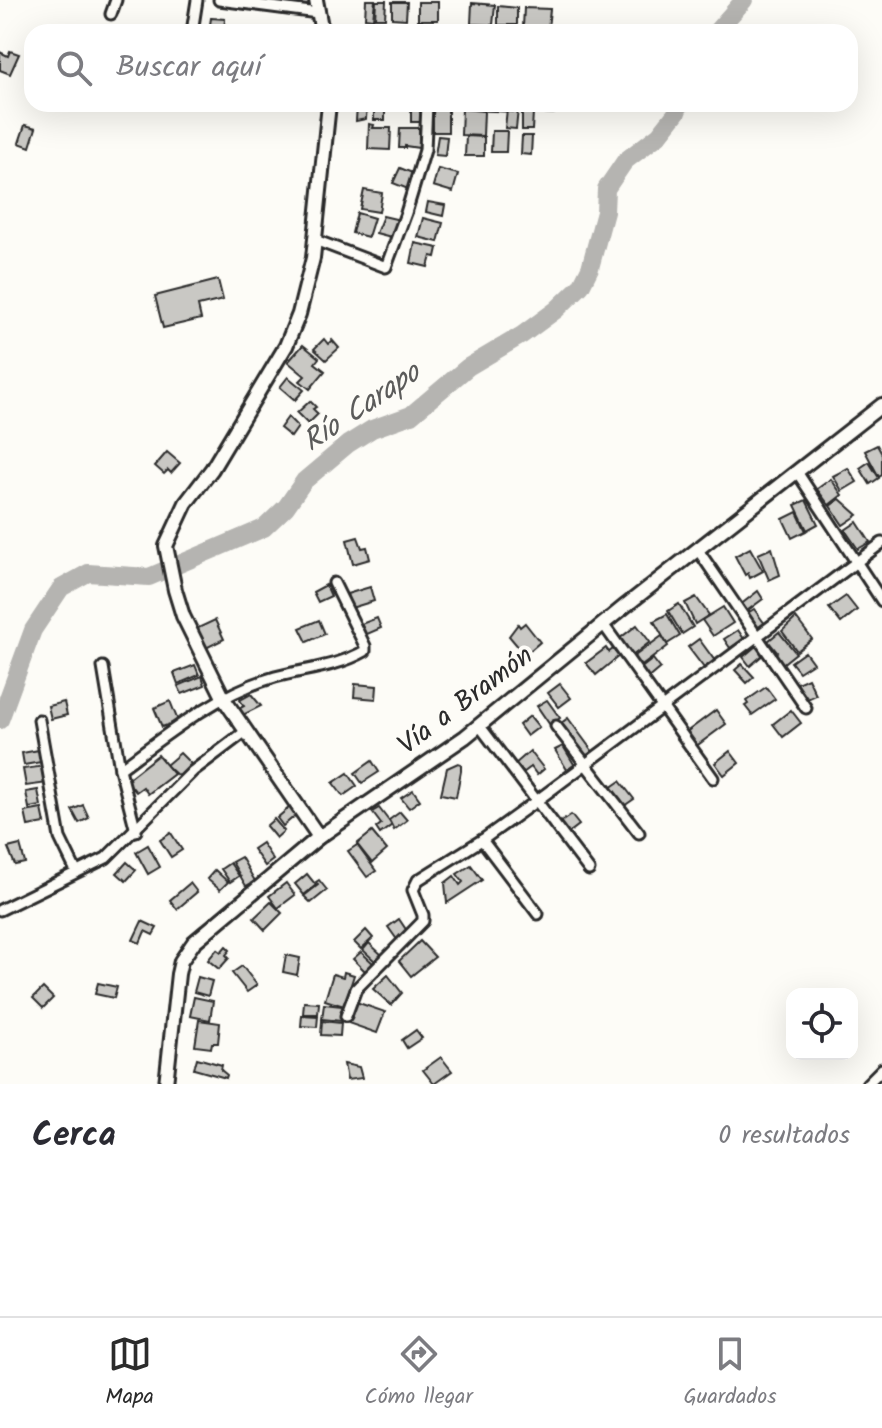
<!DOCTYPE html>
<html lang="es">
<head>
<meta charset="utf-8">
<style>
  body { margin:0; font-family:Kalam,sans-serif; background:#f7f7f7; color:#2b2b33 }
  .controls { position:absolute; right:24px; bottom:24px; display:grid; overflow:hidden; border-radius:16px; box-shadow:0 8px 32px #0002 }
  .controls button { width:72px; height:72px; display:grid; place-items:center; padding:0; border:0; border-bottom:2px solid #e1e1e2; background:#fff; color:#2b2b33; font:40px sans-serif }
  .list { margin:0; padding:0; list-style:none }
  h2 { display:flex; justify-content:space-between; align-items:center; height:104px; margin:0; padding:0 32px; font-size:34px }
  h2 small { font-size:26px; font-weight:400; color:#7c7c81 }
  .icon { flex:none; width:44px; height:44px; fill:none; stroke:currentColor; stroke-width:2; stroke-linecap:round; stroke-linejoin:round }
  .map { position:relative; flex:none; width:882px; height:1084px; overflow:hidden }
  .search { position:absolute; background:#fff; box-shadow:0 8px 32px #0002; left:24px; right:24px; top:24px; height:88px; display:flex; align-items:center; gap:20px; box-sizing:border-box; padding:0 28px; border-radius:24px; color:#7c7c81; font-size:30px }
  .sheet { height:232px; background:#fff }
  nav { display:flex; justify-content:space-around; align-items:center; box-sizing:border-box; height:112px; border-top:2px solid #e1e1e2; background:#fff; font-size:22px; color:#7c7c81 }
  nav a { display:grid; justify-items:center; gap:4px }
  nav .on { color:#2b2b2b }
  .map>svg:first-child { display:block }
</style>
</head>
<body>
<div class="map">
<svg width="882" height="1084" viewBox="0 0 882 1084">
  <rect width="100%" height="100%" fill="#fdfcf7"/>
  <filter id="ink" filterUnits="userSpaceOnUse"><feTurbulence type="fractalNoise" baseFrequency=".0125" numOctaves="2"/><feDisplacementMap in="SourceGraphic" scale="16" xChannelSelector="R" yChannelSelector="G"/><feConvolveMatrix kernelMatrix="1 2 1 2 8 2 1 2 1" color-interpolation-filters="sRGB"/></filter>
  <g filter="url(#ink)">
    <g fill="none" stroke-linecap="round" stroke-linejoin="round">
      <g stroke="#b5b4b1" stroke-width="18">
        <path d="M716 32 744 0"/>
        <path d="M0 720 33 630 61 588 88 573 149 577 264 528 286 507 304 481 348 444 372 429 411 415 468 367 522 335 556 310 581 286 590 268 605 212 606 189 625 161 659 135 677 112 680 104"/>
      </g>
    </g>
    <g fill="#c9c8c4" stroke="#2b2b2b" stroke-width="2">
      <path d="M275 0H309L308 8 275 4Z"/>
      <path d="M366 0H375L373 19 365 18Z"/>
      <path d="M376 1H386L385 18H375Z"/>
      <path d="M392 2H407L406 19 392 18Z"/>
      <rect x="418" y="2" width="20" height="18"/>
      <path d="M472 3 495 5 493 25 471 24Z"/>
      <path d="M498 6 517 8V25H498Z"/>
      <path d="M524 8 550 9 548 29 523 27Z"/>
      <path d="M211 18 225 19 224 32 209 31Z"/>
      <path d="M10 51 19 54 10 74 0 70V52L8 56Z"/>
      <path d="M357 104H367L366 119 356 121Z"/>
      <rect x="374" y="104" width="11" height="16"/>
      <path d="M411 104H421L420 122H411Z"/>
      <rect x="433" y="107" width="15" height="25"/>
      <path d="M462 109 484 111 483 136 461 135Z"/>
      <path d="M507 109H518L516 129 505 128Z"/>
      <path d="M522 111 533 112 532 130H522Z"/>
      <path d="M369 124 374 125 373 128H391L390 150 368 149Z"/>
      <path d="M25 125 36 128 30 147 19 143Z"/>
      <path d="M400 128H419V148L405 146V148H399Z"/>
      <path d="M492 131H507L506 152H491Z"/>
      <path d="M438 136 447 137 445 156 435 155Z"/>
      <path d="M466 136 484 137V156H465Z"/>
      <path d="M522 136H532L531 155 521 154Z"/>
      <path d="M400 168 415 174 408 189 393 183Z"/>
      <path d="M438 169 458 174 453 192 433 186Z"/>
      <path d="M364 190 382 193 379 212 360 209Z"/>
      <path d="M428 202 445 205 443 216 426 212Z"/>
      <path d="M357 213 374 218 368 237 352 233Z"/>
      <path d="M383 216 400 220 395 238 376 233Z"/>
      <path d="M423 218 443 223 438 242 418 237Z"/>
      <path d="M415 243 438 248 436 257 431 256 428 267 411 263Z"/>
      <path d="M218 280 223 300 198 306 201 319 163 328 155 296Z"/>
      <path d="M324 339 328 344 332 340 339 348 326 360 314 349Z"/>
      <path d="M303 345 319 358 315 363 325 371 310 389 300 381 305 376 288 362Z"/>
      <path d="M288 377 304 390 295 400 280 387Z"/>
      <path d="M310 401 316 407 313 409 318 414 308 424 297 413Z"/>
      <path d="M288 417 298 427 291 437 280 428Z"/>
      <path d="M877 445 882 454V475L879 477 865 451Z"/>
      <path d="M167 452 180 463 171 473 168 470 164 474 155 466Z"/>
      <path d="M869 462 879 478 870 484 860 468Z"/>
      <path d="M848 468 857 482 842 491 833 476Z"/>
      <path d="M831 479 842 495 829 505 817 489Z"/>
      <path d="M840 499 858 515 843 525 830 506Z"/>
      <path d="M806 500 818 524 807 530 795 505Z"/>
      <path d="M797 512 806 531 792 538 783 519Z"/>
      <path d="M857 522 870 542 858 549 845 530Z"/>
      <path d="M358 537 362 548 367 547 370 559 353 564 347 540Z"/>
      <path d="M750 548 763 571 750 578 748 573 745 575 735 556Z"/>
      <path d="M772 548 780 575 769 580 758 554Z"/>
      <path d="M326 585 331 596 318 602 313 592Z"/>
      <path d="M370 587 374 601 351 608 347 594Z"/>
      <path d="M758 591 763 599 744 613 739 606Z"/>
      <path d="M846 596 857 610 841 623 829 608Z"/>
      <path d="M696 597 709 615 695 624 685 603Z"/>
      <path d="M679 604 693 627 682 634 668 611Z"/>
      <path d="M723 607 733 623 713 636 702 620Z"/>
      <path d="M754 609 765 624 757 630 746 614Z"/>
      <path d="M667 614 680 636 667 644 654 621Z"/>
      <path d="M377 618 381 628 365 635 361 624Z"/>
      <path d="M796 618 812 639 797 651 782 631Z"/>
      <path d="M215 620 224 639 206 648 196 629Z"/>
      <path d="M319 620 325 634 307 642 300 628Z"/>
      <path d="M525 623 540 642 525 655 509 636 518 624 520 627Z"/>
      <path d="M637 625 650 642 632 656 619 639Z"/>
      <path d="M738 630 744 639 730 648 724 639Z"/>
      <path d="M779 632 796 653 781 665 774 655 777 652 768 641Z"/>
      <path d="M662 636 668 646 639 668 632 658Z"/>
      <path d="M699 639 715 661 704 668 688 647Z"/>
      <path d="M756 646 764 654 750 666 743 657Z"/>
      <path d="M606 648 609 652 613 649 619 656 596 675 586 663Z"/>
      <path d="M805 652 813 663 799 672 791 662Z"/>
      <path d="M653 659 660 668 646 680 640 669Z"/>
      <path d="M742 664 754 677 747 683 735 670Z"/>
      <path d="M195 665 199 675 178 684 174 673Z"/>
      <path d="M202 676 205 685 182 694 178 686Z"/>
      <path d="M808 678 816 695 805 700 797 683Z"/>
      <path d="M355 684 377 686 376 699 354 697Z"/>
      <path d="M560 684 571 698 559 707 548 693Z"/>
      <path d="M766 687 775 699 752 715 745 706 748 704 746 701Z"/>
      <path d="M251 694 261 706 239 717 236 710 244 706 240 700Z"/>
      <path d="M547 700 560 718 550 725 537 706Z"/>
      <path d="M170 701 178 721 162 727 154 708Z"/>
      <path d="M64 702 67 715 51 719 48 706Z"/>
      <path d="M716 710 726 724 695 747 685 733Z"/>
      <path d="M791 710 801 723 783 737 773 724Z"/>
      <path d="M530 716 539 727 527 736 519 725Z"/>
      <path d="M568 718 593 752 585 757 560 724Z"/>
      <path d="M563 746 577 769 569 773 555 750Z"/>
      <path d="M39 750 41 762 24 765 22 753Z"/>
      <path d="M530 751 544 769 537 775 531 767 523 773 515 764Z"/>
      <path d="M730 751 739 763 724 775 715 763Z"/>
      <path d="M180 753 192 765 179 777 166 765Z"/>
      <path d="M158 755 174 774 148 794 143 787 136 792 126 780Z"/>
      <path d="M372 761 379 772 362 783 355 773Z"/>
      <path d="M458 763 461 764V771L456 797 441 794 447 768Z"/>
      <path d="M45 766 48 783 26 786 23 769Z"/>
      <path d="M348 773 357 786 343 796 333 783Z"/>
      <path d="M620 781 634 799 624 806 610 788Z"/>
      <path d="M38 790 41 806 29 808 26 792Z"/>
      <path d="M413 790 420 800 409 808 401 798Z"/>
      <path d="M83 805 89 818 79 823 72 810Z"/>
      <path d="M290 807 296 815 283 826 277 818Z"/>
      <path d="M379 808 392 825 380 834 376 828 381 824 372 812Z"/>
      <path d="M42 809 45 823 28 826 25 812Z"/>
      <path d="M400 812 407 820 394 830 389 820Z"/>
      <path d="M571 815 579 825 566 835 558 824Z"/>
      <path d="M274 819 284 831 276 838 266 826Z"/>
      <path d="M372 832 387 850 372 863 357 844Z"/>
      <path d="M171 833 182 850 171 857 160 840Z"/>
      <path d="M262 843 273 860 265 866 253 849Z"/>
      <path d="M20 845 25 863 15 865 8 848Z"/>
      <path d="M148 845 160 867 148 874 136 852Z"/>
      <path d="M357 845 376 871 367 877 348 851Z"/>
      <path d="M241 857 255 881 246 886 232 862Z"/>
      <path d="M127 862 136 870 126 881 117 873Z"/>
      <path d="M230 863 239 876 230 882 221 869Z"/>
      <path d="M471 865 482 880 447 903 445 883 454 876 460 885 463 882 457 874Z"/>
      <path d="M215 870 228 882 220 890 207 879Z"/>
      <path d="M307 874 316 885 304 895 295 884Z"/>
      <path d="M319 880 327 890 311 903 304 896 318 885 316 882Z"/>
      <path d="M190 883 197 892 177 909 170 900Z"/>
      <path d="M286 883 295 895 278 908 269 896Z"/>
      <path d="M271 902 282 913 265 930 254 918Z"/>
      <path d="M399 919 409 934 398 941 388 927Z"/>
      <path d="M142 921 157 928 153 935 145 931 140 943 133 940Z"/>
      <path d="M366 930 373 938 361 949 354 942Z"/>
      <path d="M420 941 435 957 411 976 399 961Z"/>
      <path d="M369 943 383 956 377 963 363 950Z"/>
      <path d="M226 946 230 950 226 955 229 958 219 969 208 960 217 949 221 952Z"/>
      <path d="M361 952 374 964 366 972 353 959Z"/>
      <path d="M286 955 300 958 297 975 283 972Z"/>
      <path d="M242 966 257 985 247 992 232 973Z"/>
      <path d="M344 972 354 975 344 1006 325 1000 333 974 343 977Z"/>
      <path d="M388 975 402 993 391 1005 373 989Z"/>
      <path d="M198 977 212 981 208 996 194 992Z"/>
      <path d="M98 983 117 987 114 998 95 994Z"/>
      <path d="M43 988 53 998 43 1008 33 998Z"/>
      <path d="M194 997 213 1001 210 1020 190 1016Z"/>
      <path d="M304 1002 319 1003 318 1014H303Z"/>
      <path d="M356 1002 385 1012 377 1033 348 1023Z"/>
      <path d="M324 1004 342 1006 341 1021 322 1019Z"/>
      <path d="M302 1015 318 1016 317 1027 301 1026Z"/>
      <path d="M199 1020 220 1023 218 1043H212L211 1048 195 1046Z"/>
      <path d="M322 1021 341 1023 340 1036 321 1035Z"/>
      <path d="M416 1030 422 1038 407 1048 402 1040Z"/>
      <path d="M441 1057 452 1071 434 1084 423 1070Z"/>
      <path d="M197 1058 222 1065 221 1070 227 1075 226 1078 194 1069Z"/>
      <path d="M344 1064 359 1067 362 1078 347 1080Z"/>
    </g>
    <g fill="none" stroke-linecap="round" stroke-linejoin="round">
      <defs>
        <g id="minor">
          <path d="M219 0 318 13"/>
          <path d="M111 14 116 0"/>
          <path d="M192 32 197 0"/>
          <path d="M482 104 553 107"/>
          <path d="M315 240 386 267 406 213 425 150 427 104"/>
          <path d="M797 472 882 601"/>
          <path d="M698 550 806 708"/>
          <path d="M603 624 713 778"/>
          <path d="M103 667 120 769 136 831"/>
          <path d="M39 720 60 838 76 871"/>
          <path d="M479 725 589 870"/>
          <path d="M556 726 639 833"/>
          <path d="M120 769C167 734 218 693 275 677 305 669 337 667 365 651V646L334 583"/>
          <path d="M482 840 538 914"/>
          <path d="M0 910 106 858 193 771 246 731"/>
          <path d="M346 1016 356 989 423 921V915L413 890 418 880 485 838 535 802 882 543"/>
          <path d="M867 1084 882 1069"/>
        </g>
        <g id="tertiary">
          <path d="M316 0 322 32"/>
          <path d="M319 837 224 699 183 616 175 590 166 546 186 503 212 469 286 346 299 314 313 258 329 104"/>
          <path d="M166 1084 178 974 181 961 194 942 319 837 465 737 624 607 882 405"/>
        </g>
      </defs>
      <use href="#minor" stroke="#2b2b2b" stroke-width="15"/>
      <use href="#tertiary" stroke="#2b2b2b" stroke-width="18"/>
      <use href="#minor" stroke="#fdfcf7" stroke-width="9"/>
      <use href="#tertiary" stroke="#fdfcf7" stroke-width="12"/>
    </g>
  </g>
  <g text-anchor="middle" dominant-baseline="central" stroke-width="8" stroke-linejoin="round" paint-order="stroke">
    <g font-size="28" fill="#2b2b2b" stroke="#fdfcf7">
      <text transform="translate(466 701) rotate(-37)">Vía a Bramón</text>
    </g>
    <g font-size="30" font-style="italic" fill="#5b5b5a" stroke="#fdfcf7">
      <text transform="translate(362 408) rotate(-34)">Río Carapo</text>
    </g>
  </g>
</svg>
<div class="controls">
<button><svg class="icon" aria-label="locate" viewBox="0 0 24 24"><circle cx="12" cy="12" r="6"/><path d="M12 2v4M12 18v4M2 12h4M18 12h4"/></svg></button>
</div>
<div class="search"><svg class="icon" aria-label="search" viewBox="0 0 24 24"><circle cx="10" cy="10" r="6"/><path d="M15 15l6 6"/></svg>Buscar aquí</div>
</div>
<section class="sheet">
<h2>Cerca<small>0 resultados</small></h2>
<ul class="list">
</ul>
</section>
<nav>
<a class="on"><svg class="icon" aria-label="map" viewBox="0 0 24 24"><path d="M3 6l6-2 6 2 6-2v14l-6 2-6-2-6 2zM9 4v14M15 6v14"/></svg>Mapa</a>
<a><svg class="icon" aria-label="directions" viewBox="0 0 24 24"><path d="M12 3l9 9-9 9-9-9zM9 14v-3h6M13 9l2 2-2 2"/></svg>Cómo llegar</a>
<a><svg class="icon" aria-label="saved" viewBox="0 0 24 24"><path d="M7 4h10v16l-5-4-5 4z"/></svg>Guardados</a>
</nav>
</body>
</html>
